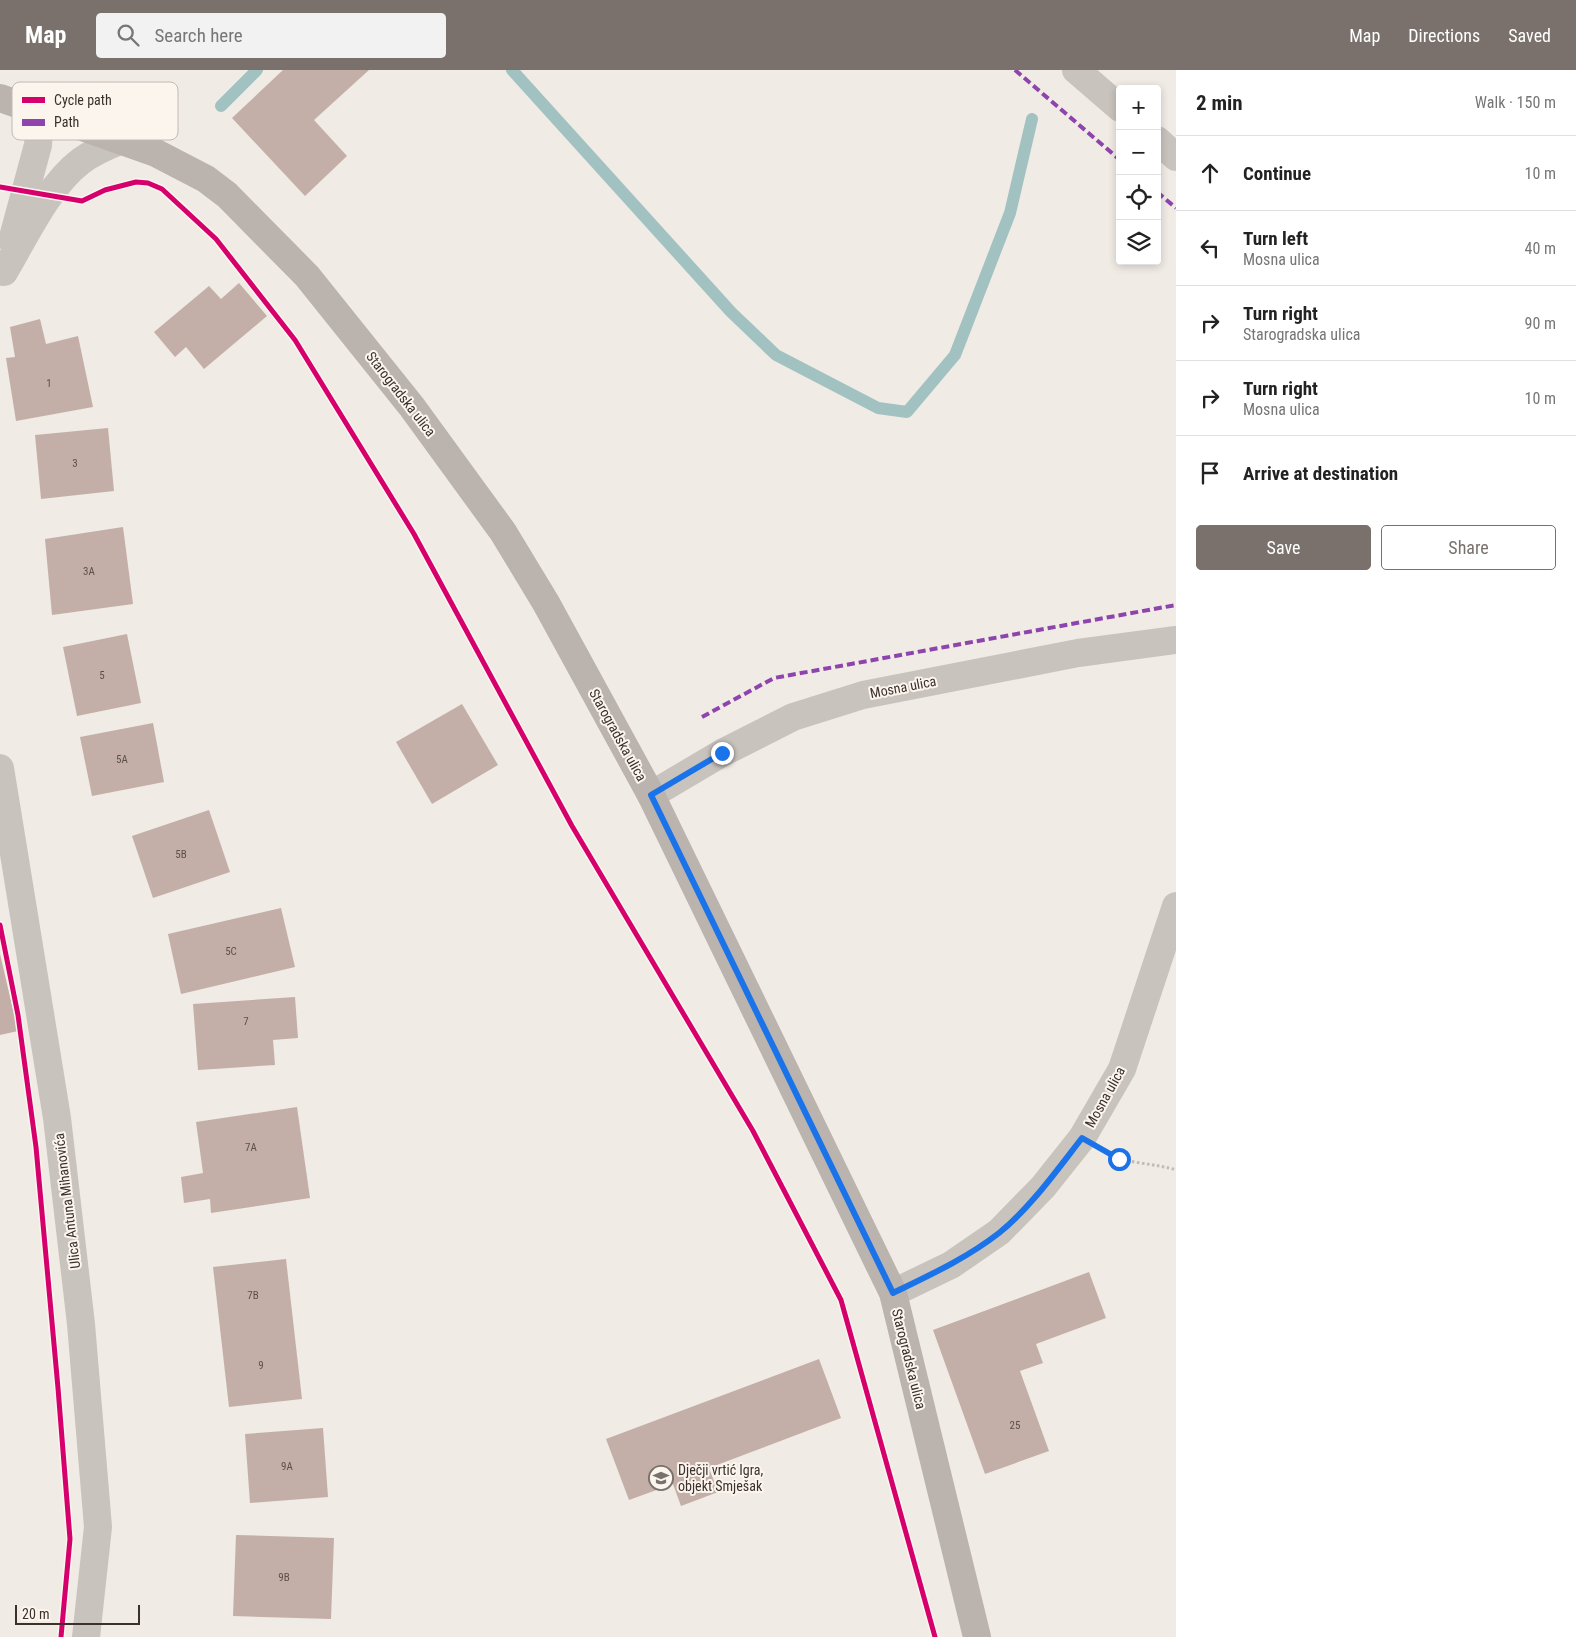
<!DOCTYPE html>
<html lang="en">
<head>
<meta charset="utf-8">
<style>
  body { margin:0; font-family:"Roboto Condensed",sans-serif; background:#f2f2f2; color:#222 }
  .controls { position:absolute; right:15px; top:15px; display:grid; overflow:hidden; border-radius:5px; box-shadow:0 2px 8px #0003 }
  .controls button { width:45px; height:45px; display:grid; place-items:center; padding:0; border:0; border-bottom:1px solid #e0e0e0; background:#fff; color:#222; font:25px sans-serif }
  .scale { position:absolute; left:15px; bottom:12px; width:125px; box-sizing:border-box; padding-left:5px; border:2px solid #3b302b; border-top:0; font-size:14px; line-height:18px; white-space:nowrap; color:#3b302b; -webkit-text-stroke:4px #fbf5ee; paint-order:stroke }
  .stop { position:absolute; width:15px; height:15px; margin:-11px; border:4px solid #1a73e8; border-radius:50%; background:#fff }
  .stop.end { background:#1a73e8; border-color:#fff; box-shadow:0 1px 5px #0008 }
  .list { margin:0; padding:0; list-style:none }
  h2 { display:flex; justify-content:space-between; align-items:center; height:65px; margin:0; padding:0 20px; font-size:21px }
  h2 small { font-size:16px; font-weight:400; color:#767676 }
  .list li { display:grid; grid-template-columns:32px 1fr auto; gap:15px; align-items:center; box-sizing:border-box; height:75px; padding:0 20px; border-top:1px solid #e0e0e0 }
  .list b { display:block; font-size:19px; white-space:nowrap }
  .list p { margin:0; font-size:16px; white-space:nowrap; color:#767676 }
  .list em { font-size:16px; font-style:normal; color:#767676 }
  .actions { display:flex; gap:10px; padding:15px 20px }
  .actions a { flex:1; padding:11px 0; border:1px solid #7a716c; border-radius:5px; text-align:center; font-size:18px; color:#7a716c }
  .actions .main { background:#7a716c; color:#fff }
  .icon { flex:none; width:28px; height:28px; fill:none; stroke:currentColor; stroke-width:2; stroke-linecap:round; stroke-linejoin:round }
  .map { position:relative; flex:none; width:1176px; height:1567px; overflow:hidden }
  header { display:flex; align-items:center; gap:30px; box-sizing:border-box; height:70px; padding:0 25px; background:#7a716c; color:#fff }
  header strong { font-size:24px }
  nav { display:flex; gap:28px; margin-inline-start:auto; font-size:18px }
  .search { width:350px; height:45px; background:#f2f2f2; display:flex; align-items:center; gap:12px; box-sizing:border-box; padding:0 18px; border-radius:5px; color:#767676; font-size:19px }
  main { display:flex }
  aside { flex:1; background:#fff }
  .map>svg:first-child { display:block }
</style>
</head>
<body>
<header>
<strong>Map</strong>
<div class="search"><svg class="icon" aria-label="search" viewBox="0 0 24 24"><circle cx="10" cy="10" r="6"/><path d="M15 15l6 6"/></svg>Search here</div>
<nav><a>Map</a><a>Directions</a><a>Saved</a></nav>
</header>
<main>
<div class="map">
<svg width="1176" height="1567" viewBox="0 0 1176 1567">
  <rect width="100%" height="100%" fill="#f0ebe5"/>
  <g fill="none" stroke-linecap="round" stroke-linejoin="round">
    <g stroke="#a1c2c1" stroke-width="12">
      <path d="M512 0 731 242 776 285 878 338 907 342 955 285 1010 143 1032 49"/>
      <path d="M221 36 257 0"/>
    </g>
  </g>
  <g fill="#c3afa7">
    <path d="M283 0H369L314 50 347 86 305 126 232 48Z"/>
    <path d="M239 213 267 246 204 299 186 277 175 287 154 262 209 216 221 229Z"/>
    <path d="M40 249 46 274 78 266 93 337 16 351 6 288 15 287 10 257Z"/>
    <path d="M108 358 114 421 41 429 35 365Z"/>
    <path d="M123 457 133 534 52 545 45 469Z"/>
    <path d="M127 564 141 633 77 646 63 577Z"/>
    <path d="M462 634 498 695 432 734 396 672Z"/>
    <path d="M153 653 164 712 92 726 80 667Z"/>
    <path d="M209 740 230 802 153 828 132 766Z"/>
    <path d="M281 838 295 897 181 924 168 864Z"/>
    <path d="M0 884 18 961 0 965Z"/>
    <path d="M295 927 298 968 273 970 275 995 198 1000 193 934Z"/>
    <path d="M297 1037 310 1128 211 1143 210 1129 184 1133 181 1107 203 1103 196 1052Z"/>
    <path d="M286 1189 302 1329 229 1337 213 1197Z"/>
    <path d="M1089 1202 1106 1248 1036 1274 1043 1293 1020 1301 1049 1381 985 1404 933 1260Z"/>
    <path d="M819 1289 841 1348 709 1398 718 1422 681 1436 673 1414 629 1430 606 1369Z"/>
    <path d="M323 1358 328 1427 250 1433 245 1364Z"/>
    <path d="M236 1465 334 1468 331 1549 233 1546Z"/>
  </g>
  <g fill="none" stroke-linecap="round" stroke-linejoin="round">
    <path stroke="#c2bbb6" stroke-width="3" stroke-dasharray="2.5 2.5" stroke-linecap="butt" d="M1113 1086C1126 1093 1159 1094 1176 1100"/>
    <g stroke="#c9c3be" stroke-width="28">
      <path d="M1076 0 1120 38"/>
      <path d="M1157 70 1176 87"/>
      <path d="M12 171 38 75 39 60 34 40"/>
      <path d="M4 202C25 167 48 116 81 91 93 82 107 76 122 70"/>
      <path d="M0 698 57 1048 81 1254 98 1457 86 1567"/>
      <path d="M651 725 722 683 793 647 863 625 1078 583 1176 570"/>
      <path d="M893 1223 951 1195 999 1162 1043 1117 1082 1068 1122 999 1176 836"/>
    </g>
    <path stroke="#bab3ae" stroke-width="28" d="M0 28 156 83 206 109 227 125 307 206 412 337 503 462 546 533 651 725 893 1223 977 1567"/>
    <g stroke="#8e44ad" stroke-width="4" stroke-dasharray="8 4" stroke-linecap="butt">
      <path d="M1015 0 1120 90"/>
      <path d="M1157 122 1176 138"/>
      <path d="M702 647 774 608 1176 535"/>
    </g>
    <defs>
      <g id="cycleway">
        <path d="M0 117 82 131 105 120 136 112 148 113 162 119 216 169 295 270 414 464 572 756 753 1061 841 1230 935 1567"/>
        <path d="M0 855 18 945 36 1077 58 1318 70 1469 61 1567"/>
      </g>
    </defs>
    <use href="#cycleway" stroke="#fbf5ee" stroke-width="8"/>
    <use href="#cycleway" stroke="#d6006c" stroke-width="5"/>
  </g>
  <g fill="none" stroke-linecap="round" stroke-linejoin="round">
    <path stroke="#1a73e8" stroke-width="6" d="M722 683 651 725 893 1223C930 1205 967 1188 999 1163 1031 1137 1057 1100 1082 1068L1119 1089"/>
  </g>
  <defs>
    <symbol id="school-ring" viewBox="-11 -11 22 22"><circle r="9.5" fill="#fbf5ee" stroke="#7a716c" stroke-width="1.5"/><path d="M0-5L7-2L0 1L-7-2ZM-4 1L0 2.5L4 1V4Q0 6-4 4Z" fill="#7a716c"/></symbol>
  </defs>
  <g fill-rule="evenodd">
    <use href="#school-ring" x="647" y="1394" width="28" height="28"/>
  </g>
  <g text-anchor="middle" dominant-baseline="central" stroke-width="4" stroke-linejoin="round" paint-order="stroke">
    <g font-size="11" fill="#5d504a">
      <text x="49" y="313">1</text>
      <text x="75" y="393">3</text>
      <text x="89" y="501">3A</text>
      <text x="102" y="605">5</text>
      <text x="122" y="689">5A</text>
      <text x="181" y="784">5B</text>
      <text x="231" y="881">5C</text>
      <text x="246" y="951">7</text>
      <text x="251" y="1077">7A</text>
      <text x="253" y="1225">7B</text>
      <text x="261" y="1295">9</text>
      <text x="1015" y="1355">25</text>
      <text x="287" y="1396">9A</text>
      <text x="284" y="1507">9B</text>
    </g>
    <g font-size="14" fill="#3b302b" stroke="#fbf5ee">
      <text transform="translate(401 324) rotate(52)">Starogradska ulica</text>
      <text transform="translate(903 617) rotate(-11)">Mosna ulica</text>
      <text transform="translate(618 665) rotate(61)">Starogradska ulica</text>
      <text transform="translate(1105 1027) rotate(-61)">Mosna ulica</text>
      <text transform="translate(67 1131) rotate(-97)">Ulica Antuna Mihanovića</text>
      <text transform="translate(909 1289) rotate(76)">Starogradska ulica</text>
    </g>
    <g font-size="14" fill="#3b302b" stroke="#fbf5ee" text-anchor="start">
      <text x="678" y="1400">Dječji vrtić Igra,<tspan x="678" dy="16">objekt Smješak</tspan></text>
    </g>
  </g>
  <rect x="12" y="12" width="166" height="58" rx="8" fill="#fbf5ee" stroke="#c1bab4" stroke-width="1"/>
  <rect x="22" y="27" width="23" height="6" fill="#d6006c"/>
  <rect x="22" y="49" width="23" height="7" fill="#8e44ad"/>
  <g font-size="14" fill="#3b302b">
    <text x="54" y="35">Cycle path</text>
    <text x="54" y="57">Path</text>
  </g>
</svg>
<div class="controls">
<button>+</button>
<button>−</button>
<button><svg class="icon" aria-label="locate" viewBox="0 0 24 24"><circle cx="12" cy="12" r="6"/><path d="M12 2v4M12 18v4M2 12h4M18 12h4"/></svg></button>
<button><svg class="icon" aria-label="layers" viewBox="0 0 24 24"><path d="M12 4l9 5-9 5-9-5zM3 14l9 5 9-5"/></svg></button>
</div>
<div class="scale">20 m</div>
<div class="stop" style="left:1119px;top:1089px"></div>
<div class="stop end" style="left:722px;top:683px"></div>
</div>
<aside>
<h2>2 min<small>Walk · 150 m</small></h2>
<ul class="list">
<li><svg class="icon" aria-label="ahead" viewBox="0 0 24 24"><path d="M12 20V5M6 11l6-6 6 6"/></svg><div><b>Continue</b></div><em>10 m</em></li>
<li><svg class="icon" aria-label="left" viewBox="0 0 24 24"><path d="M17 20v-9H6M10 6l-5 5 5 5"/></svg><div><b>Turn left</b><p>Mosna ulica</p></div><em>40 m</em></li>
<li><svg class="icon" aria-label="right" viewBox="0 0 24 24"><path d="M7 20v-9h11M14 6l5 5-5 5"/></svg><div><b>Turn right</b><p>Starogradska ulica</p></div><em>90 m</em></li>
<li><svg class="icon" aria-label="right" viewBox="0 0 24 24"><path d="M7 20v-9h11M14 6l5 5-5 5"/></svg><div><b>Turn right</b><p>Mosna ulica</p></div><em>10 m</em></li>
<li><svg class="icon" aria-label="arrive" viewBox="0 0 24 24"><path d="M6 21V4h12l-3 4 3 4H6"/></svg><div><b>Arrive at destination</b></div></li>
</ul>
<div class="actions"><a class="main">Save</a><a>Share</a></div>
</aside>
</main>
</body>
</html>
